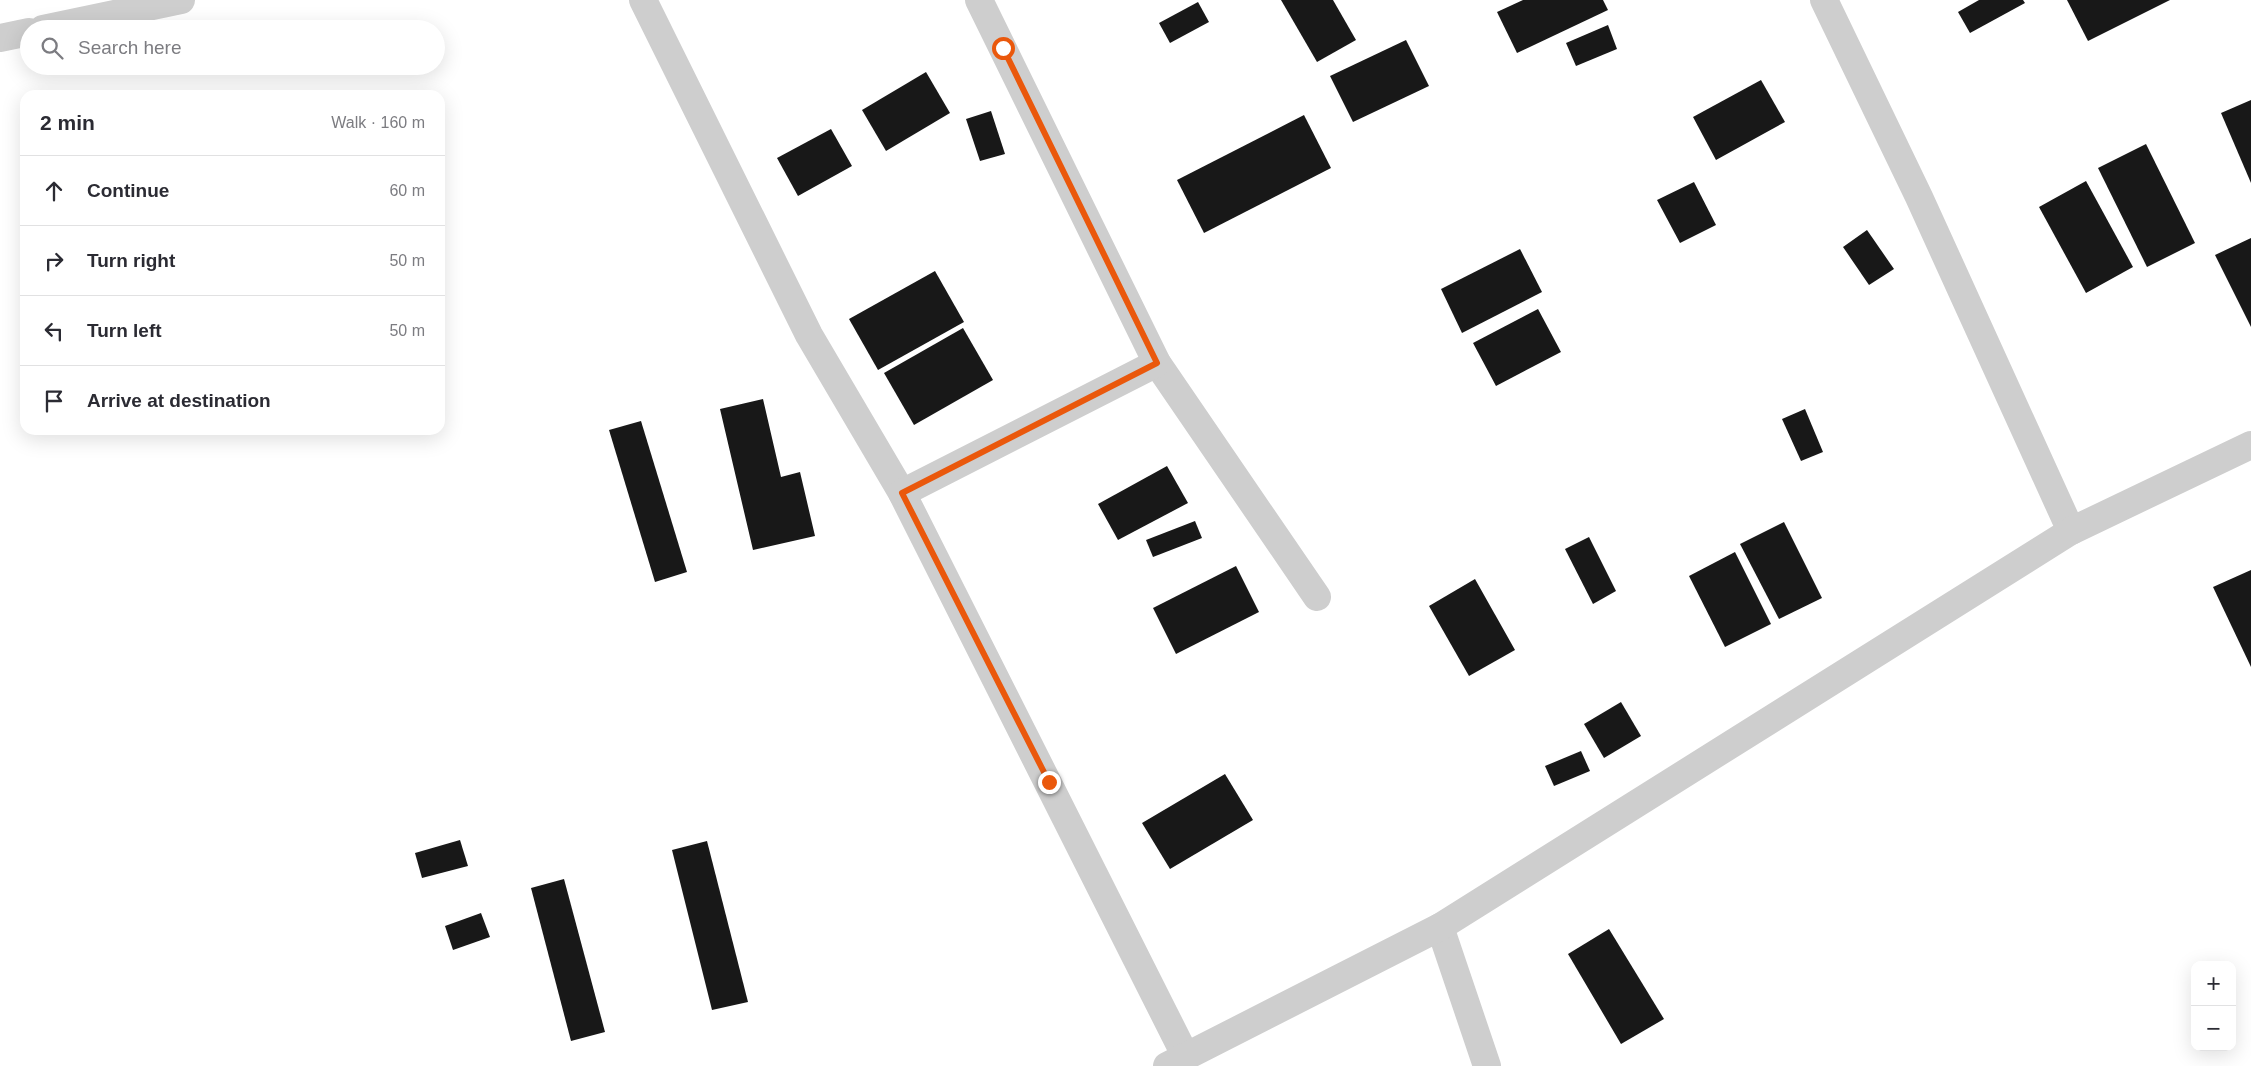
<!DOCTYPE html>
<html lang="en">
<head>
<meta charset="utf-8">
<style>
  body { margin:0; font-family:Helvetica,sans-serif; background:#f2f2f3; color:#2b2b33 }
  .controls { position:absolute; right:15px; bottom:15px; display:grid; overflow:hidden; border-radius:10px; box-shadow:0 5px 20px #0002 }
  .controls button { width:45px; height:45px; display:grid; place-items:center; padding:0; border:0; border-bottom:1px solid #e1e1e2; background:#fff; color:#2b2b33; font:25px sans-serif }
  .stop { position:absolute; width:15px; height:15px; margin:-11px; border:4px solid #ea580c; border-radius:50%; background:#fff }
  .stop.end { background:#ea580c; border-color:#fff; box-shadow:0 1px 5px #0008 }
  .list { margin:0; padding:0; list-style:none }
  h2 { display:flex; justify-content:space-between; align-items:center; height:65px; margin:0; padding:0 20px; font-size:21px }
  h2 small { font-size:16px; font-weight:400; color:#7c7c81 }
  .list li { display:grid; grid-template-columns:32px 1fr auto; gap:15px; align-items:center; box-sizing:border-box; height:70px; padding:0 20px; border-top:1px solid #e1e1e2 }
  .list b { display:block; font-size:19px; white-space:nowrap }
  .list em { font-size:16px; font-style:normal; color:#7c7c81 }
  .icon { flex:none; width:28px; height:28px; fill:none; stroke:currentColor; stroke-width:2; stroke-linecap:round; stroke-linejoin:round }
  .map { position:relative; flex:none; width:2251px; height:1066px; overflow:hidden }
  .search { position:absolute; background:#fff; box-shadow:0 5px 20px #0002; left:20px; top:20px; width:425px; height:55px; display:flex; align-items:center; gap:12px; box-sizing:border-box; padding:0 18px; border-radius:28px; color:#7c7c81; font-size:19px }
  .panel { position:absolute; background:#fff; box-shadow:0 5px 20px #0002; left:20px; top:90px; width:425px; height:345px; border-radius:15px }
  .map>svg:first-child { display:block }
</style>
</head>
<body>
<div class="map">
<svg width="2251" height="1066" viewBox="0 0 2251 1066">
  <rect width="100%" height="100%" fill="#fff"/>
  <g fill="#181818">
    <path d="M1281 0H1333L1356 40 1317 62Z"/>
    <path d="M1523 0H1603L1608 10 1517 53 1497 12Z"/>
    <path d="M1979 0H2023L2025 3 1970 33 1958 12Z"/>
    <path d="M2067 0H2170L2088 41Z"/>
    <path d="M1198 2 1209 22 1170 43 1159 23Z"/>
    <path d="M1608 25 1617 49 1576 66 1566 43Z"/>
    <path d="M1406 40 1429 86 1353 122 1330 76Z"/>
    <path d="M926 72 950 113 886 151 862 110Z"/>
    <path d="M1761 80 1785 122 1716 160 1693 117Z"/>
    <path d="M2251 100V183L2221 113Z"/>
    <path d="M991 111 1005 154 980 161 966 119Z"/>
    <path d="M1304 115 1331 168 1204 233 1177 180Z"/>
    <path d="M831 129 852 166 798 196 777 158Z"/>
    <path d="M2146 144 2195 243 2147 267 2098 168Z"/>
    <path d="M2086 181 2133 267 2086 293 2039 207Z"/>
    <path d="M1694 182 1716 225 1680 243 1657 200Z"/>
    <path d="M1867 230 1894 269 1869 285 1843 247Z"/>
    <path d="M2251 238V327L2215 255Z"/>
    <path d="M1520 249 1542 292 1462 333 1441 289Z"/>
    <path d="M935 271 964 322 878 370 849 319Z"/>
    <path d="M1538 309 1561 352 1496 386 1473 343Z"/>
    <path d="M963 328 993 380 914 425 884 373Z"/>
    <path d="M763 399 781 477 800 472 815 536 753 550 720 409Z"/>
    <path d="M1805 409 1823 452 1801 461 1782 419Z"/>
    <path d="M641 421 687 572 655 582 609 430Z"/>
    <path d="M1167 466 1188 503 1118 540 1098 504Z"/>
    <path d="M1195 521 1202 538 1153 557 1146 540Z"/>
    <path d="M1784 522 1822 598 1779 619 1740 544Z"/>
    <path d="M1589 537 1616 591 1593 604 1565 549Z"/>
    <path d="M1735 552 1771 624 1725 647 1689 576Z"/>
    <path d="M1236 566 1259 612 1176 654 1153 608Z"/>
    <path d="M2251 570V667L2213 587Z"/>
    <path d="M1475 579 1515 650 1469 676 1429 606Z"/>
    <path d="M1621 702 1641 736 1604 758 1584 724Z"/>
    <path d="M1581 751 1590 771 1554 786 1545 766Z"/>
    <path d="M1225 774 1253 820 1170 869 1142 823Z"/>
    <path d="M460 840 468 866 422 878 415 853Z"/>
    <path d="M707 841 748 1002 712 1010 672 850Z"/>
    <path d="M564 879 605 1032 571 1041 531 888Z"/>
    <path d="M481 913 490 937 453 950 445 926Z"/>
    <path d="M1609 929 1664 1019 1621 1044 1568 954Z"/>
  </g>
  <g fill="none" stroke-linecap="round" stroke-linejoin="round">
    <g stroke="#cecece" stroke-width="28">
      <path d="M643 0 809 335 902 493 1185 1055"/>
      <path d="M979 0 1157 363 1317 597"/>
      <path d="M1824 0 1919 197 2071 531"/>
      <path d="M43 29 181 0"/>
      <path d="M0 38 29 32"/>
      <path d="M902 493 1157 363"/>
      <path d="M1440 927 1487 1066"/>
      <path d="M1167 1066 1440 927 2071 531 2251 445"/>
    </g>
  </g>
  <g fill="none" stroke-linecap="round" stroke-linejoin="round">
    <path stroke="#ea580c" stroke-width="6" d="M1003 48 1157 363 902 493 1049 782"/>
  </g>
</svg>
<div class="controls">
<button>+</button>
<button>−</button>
</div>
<div class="stop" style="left:1003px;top:48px"></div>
<div class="stop end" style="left:1049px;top:782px"></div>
<div class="search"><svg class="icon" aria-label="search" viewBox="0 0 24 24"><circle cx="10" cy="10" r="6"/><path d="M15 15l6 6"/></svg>Search here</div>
<section class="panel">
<h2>2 min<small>Walk · 160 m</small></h2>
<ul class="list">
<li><svg class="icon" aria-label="ahead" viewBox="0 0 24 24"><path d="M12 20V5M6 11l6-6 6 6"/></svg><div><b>Continue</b></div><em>60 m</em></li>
<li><svg class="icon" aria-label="right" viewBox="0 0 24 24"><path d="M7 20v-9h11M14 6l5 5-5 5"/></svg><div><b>Turn right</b></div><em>50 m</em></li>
<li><svg class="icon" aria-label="left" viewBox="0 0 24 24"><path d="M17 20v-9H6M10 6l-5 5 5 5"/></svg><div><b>Turn left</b></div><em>50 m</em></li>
<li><svg class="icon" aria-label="arrive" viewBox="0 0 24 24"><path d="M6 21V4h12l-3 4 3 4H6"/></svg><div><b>Arrive at destination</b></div></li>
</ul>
</section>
</div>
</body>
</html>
